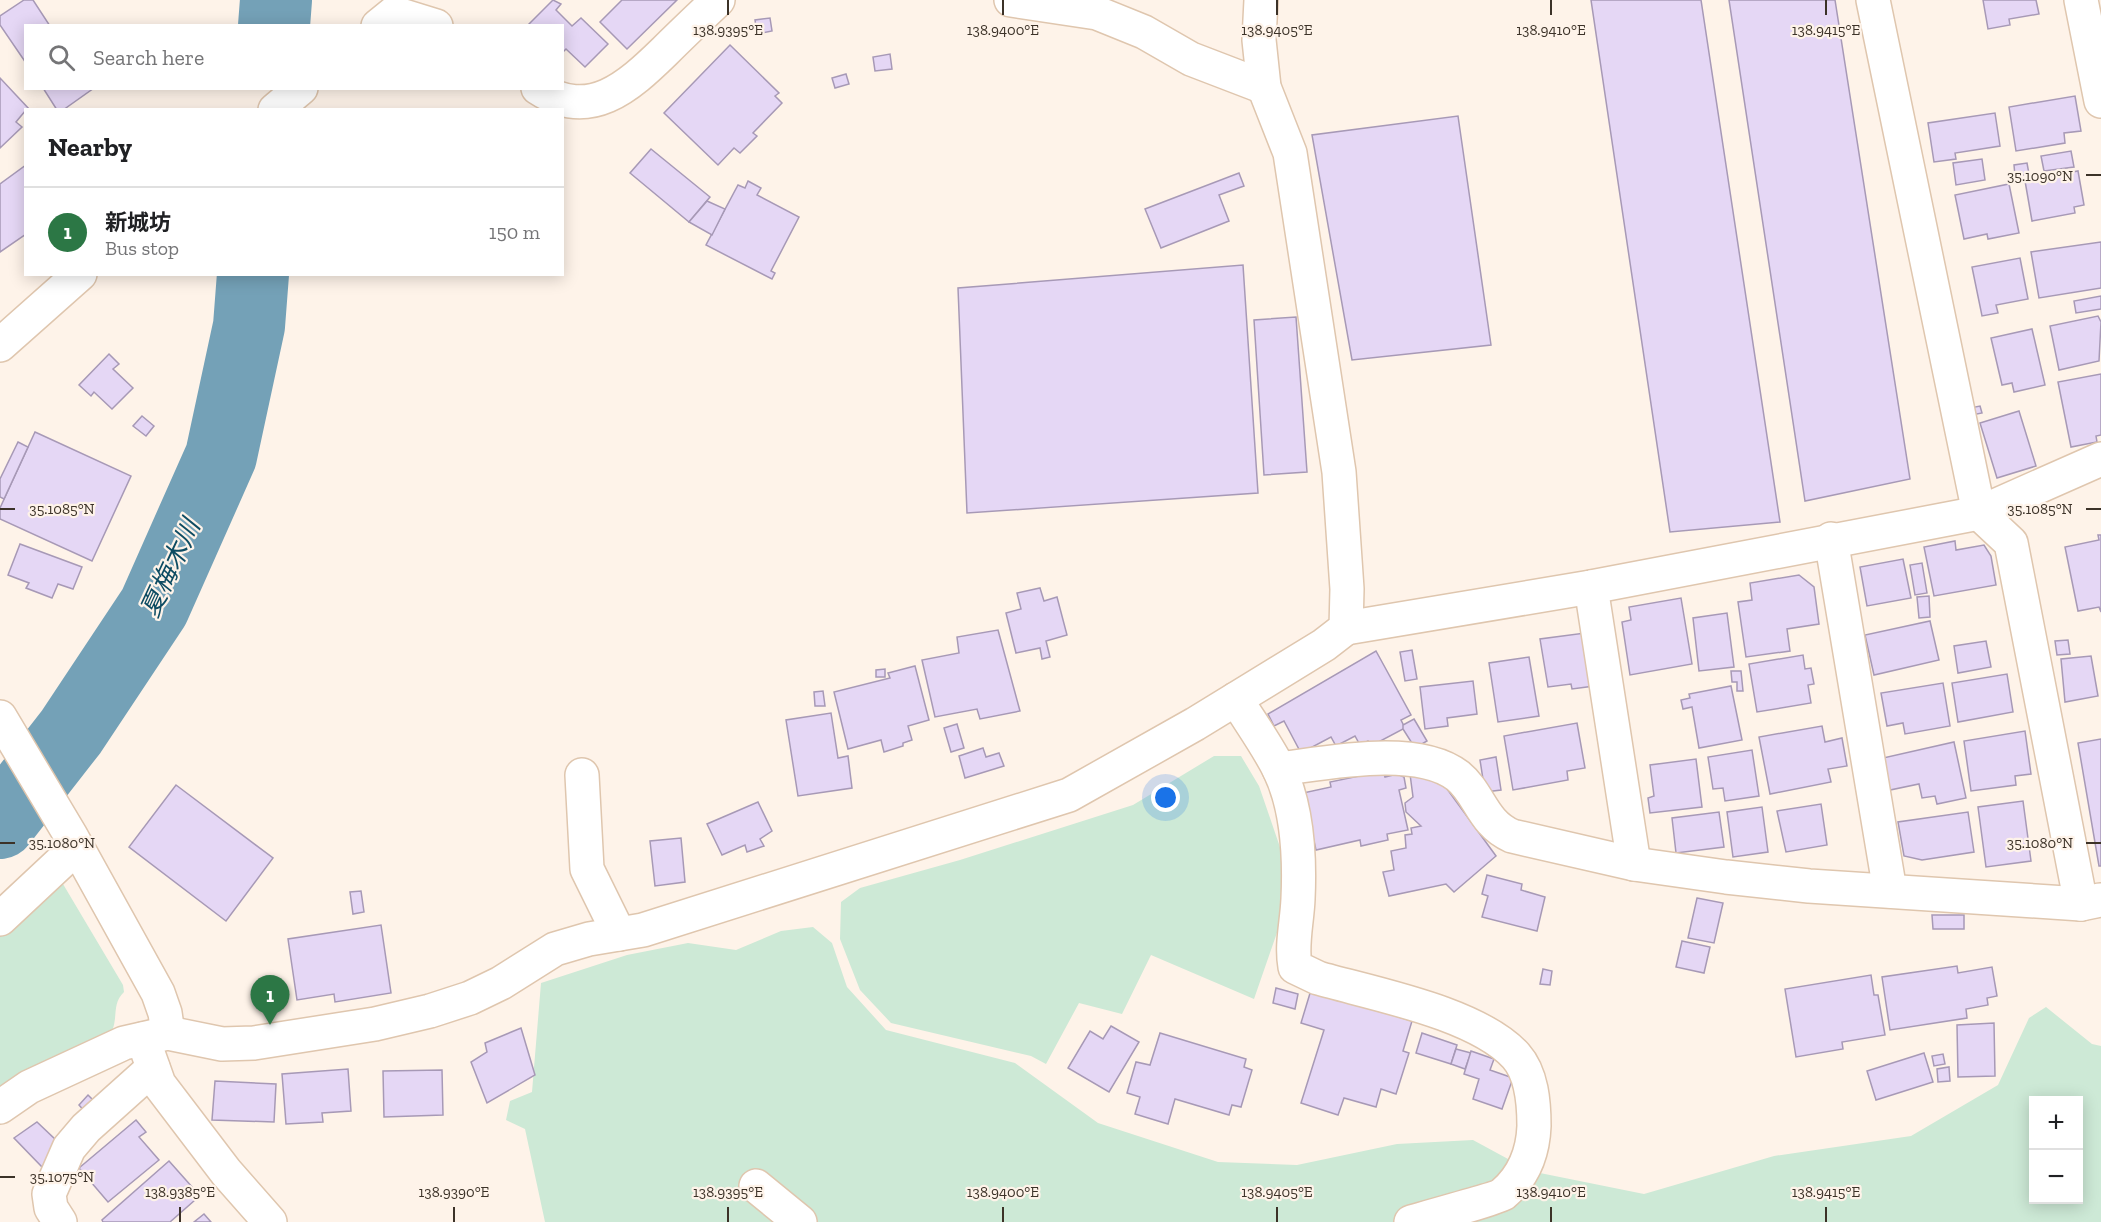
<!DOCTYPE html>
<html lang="en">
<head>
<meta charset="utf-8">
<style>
  body { margin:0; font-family:"Zilla Slab","Noto Sans JP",serif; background:#f6f6f6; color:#202124 }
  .controls { position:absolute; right:18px; bottom:18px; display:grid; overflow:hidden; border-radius:0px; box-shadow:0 3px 15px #0003 }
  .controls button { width:54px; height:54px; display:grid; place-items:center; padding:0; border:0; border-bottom:2px solid #e0e0e0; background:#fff; color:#202124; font:30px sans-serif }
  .you { position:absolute; left:1166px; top:798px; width:21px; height:21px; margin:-15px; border:4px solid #fff; border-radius:50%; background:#1a73e8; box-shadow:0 0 0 9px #1a73e833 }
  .badge { display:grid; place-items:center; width:39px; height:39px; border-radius:50%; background:#2c7745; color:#fff; font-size:20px; font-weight:700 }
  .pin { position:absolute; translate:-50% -50px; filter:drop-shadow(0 2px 3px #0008) }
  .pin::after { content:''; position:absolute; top:32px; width:21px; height:18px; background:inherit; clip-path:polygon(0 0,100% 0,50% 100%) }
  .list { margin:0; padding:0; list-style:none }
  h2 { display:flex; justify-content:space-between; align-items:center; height:78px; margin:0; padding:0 24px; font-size:26px }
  h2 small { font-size:20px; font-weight:400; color:#757577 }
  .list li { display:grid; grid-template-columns:39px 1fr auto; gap:18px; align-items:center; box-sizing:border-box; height:90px; padding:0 24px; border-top:2px solid #e0e0e0 }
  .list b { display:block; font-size:22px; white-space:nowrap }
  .list p { margin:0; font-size:20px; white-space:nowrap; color:#757577 }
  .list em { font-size:20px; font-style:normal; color:#757577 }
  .icon { flex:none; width:33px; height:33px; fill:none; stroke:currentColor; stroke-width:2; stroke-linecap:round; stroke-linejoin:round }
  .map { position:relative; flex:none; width:2101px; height:1222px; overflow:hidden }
  .search { position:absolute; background:#fff; box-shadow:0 3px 15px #0003; left:24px; top:24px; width:540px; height:66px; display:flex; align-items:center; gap:15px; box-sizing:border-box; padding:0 21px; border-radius:0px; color:#757577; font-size:22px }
  .panel { position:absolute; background:#fff; box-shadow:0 3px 15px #0003; left:24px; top:108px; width:540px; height:168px; border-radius:0px }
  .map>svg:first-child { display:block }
</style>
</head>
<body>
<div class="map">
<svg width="2101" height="1222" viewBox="0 0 2101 1222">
  <rect width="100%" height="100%" fill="#fef3e9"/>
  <g fill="#cde9d6" fill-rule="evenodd">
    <path d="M1214 756H1241L1259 786 1282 853 1280 924 1254 999 1151 955 1122 1014 1079 1003 1046 1064 1031 1056 891 1023 860 990 840 939 841 902 860 888 960 860 1133 805Z"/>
    <path d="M60 879 123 985 124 992C112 1003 118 1017 112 1031L74 1047 0 1089V935Z"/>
    <path d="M813 927 832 943 847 987 886 1030 1015 1063 1098 1123 1218 1162 1297 1165 1397 1144 1473 1140 1530 1171 1644 1194 1774 1156 1911 1136 1998 1085 2029 1018 2046 1007 2092 1044 2101 1046V1222H545L525 1129 506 1120 510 1101 532 1092 541 983 627 955 688 943 736 950 781 931ZM2034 1100H2078V1200H2034Z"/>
  </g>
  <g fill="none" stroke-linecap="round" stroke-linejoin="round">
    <g stroke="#74a1b7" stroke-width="72">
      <path d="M274 26 276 0"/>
      <path d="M0 823 71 732 154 607 221 456 249 326 253 274"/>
    </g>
  </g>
  <g fill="#e5d7f5" stroke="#a799b6" stroke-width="1.5">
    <path d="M24 0H33L50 26H26V63L0 25V16Z"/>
    <path d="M553 0 561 4 556 10 572 26 581 18 608 44 585 67 566 49 562 53V26H527Z"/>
    <path d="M622 0H677L627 49 600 22Z"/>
    <path d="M1591 0H1701L1780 522 1670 532Z"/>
    <path d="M1729 0H1835L1910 479 1805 501Z"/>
    <path d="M1983 0H2036L2039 14 2009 19 2010 25 1988 29Z"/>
    <path d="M770 18 772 31 757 34 755 20Z"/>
    <path d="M730 45 779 93 775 96 782 103 753 133 757 136 740 153 734 148 718 165 664 113Z"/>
    <path d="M890 54 892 69 875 71 873 57Z"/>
    <path d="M846 74 849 84 835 88 832 78Z"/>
    <path d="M0 78 29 109 26 110 16 122 22 127 0 148Z"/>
    <path d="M43 88H94L63 110H57Z"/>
    <path d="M2075 96 2081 131 2064 133 2065 143 2016 151 2009 107Z"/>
    <path d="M1995 113 2000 146 1955 153 1956 159 1934 162 1928 123Z"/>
    <path d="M1458 116 1491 345 1352 360 1312 135Z"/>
    <path d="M651 149 710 197 689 222 630 173Z"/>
    <path d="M2071 151 2074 167 2044 171 2041 156Z"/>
    <path d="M1982 159 1985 180 1956 185 1953 163Z"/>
    <path d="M2027 163 2029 174 2015 176 2014 165Z"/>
    <path d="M26 165V234L0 252V184Z"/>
    <path d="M2078 171 2084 205 2074 207 2075 213 2032 221 2025 181Z"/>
    <path d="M1239 173 1244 186 1219 195 1229 221 1161 248 1145 209Z"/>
    <path d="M748 181 761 188 757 195 799 217 771 271 775 273 772 279 706 245 738 185 745 188Z"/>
    <path d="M2009 184 2019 233 1988 239 1987 234 1964 239 1955 195Z"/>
    <path d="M707 201 725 209 712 235 689 222Z"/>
    <path d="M2101 242V288L2039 298 2031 252Z"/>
    <path d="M2020 258 2028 299 1996 305 1998 313 1982 316 1972 267Z"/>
    <path d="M1243 265 1258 493 967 513 958 288Z"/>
    <path d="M2101 296V309L2076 313 2074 301Z"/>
    <path d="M2098 316 2101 322 2099 361 2059 370 2050 326Z"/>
    <path d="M1296 317 1307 472 1264 475 1254 320Z"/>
    <path d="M2032 329 2045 385 2014 392 2012 383 2002 385 1991 338Z"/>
    <path d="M109 354 119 364 113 369 133 388 112 409 94 392 91 396 79 385Z"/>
    <path d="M2101 374V435L2096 436 2097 442 2071 447 2058 382Z"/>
    <path d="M1980 406 1982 413 1972 415 1970 408Z"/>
    <path d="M2019 411 2036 466 1997 478 1980 423Z"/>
    <path d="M142 416 154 426 146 436 133 426Z"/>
    <path d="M35 432 131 476 92 561 0 519V508Z"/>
    <path d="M18 442 28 447 4 499 0 497V479Z"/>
    <path d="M2098 535H2101V612L2099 607 2078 611 2065 547 2099 540Z"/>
    <path d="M1955 541 1956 550 1984 545 1991 556 1996 585 1934 596 1924 547Z"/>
    <path d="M20 544 82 567 73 589 58 584 52 598 26 588 29 583 8 575Z"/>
    <path d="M1903 559 1911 598 1867 606 1860 567Z"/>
    <path d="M1922 563 1927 593 1915 595 1910 565Z"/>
    <path d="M1799 575 1814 587 1819 624 1787 629 1790 651 1746 657 1738 602 1752 600 1750 583Z"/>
    <path d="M1040 588 1044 601 1057 597 1067 635 1046 641 1050 657 1042 659 1040 648 1016 653 1006 613 1021 609 1017 593Z"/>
    <path d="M1929 596 1930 617 1919 618 1917 597Z"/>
    <path d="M1681 598 1692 664 1630 675 1622 622 1631 620 1629 607Z"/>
    <path d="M1727 613 1734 667 1699 671 1693 618Z"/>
    <path d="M1930 621 1939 660 1874 675 1865 635Z"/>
    <path d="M998 630 1020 711 980 719 977 709 935 717 922 660 959 653 957 637Z"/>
    <path d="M1585 633 1594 686 1572 689 1571 684 1548 687 1540 639Z"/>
    <path d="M2068 640 2070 654 2057 655 2055 641Z"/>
    <path d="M1986 641 1991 667 1958 673 1954 646Z"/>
    <path d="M1412 650 1417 679 1405 681 1400 652Z"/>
    <path d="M1376 651 1411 715 1401 720 1405 728 1371 746 1368 741 1360 745 1355 736 1336 746 1331 737 1301 753 1284 721 1274 726 1268 714Z"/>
    <path d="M1803 655 1805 669 1811 668 1814 684 1808 685 1811 703 1757 712 1749 664Z"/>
    <path d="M2091 656 2098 696 2065 702 2061 659Z"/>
    <path d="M1529 657 1539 716 1498 722 1489 663Z"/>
    <path d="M915 666 929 720 908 726 912 740 903 743V746L884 752 881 740 848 749 834 692 890 678 888 673Z"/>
    <path d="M885 669V677H876V670Z"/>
    <path d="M1731 671H1741L1743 691H1737V682H1732Z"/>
    <path d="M2007 674 2013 712 1958 722 1952 683Z"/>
    <path d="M1473 681 1477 714 1447 718 1448 726 1425 729 1420 687Z"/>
    <path d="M1943 683 1950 726 1905 734 1903 723 1887 726 1881 693Z"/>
    <path d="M1731 686 1742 740 1699 748 1692 707 1683 709 1681 700 1690 698 1689 694Z"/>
    <path d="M823 691 825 706H815L814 692Z"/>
    <path d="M831 713 838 758 848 756 852 788 798 796 786 720Z"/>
    <path d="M1414 719 1427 741 1415 748 1403 729V725Z"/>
    <path d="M1577 723 1585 768 1567 771 1568 780 1513 790 1504 736Z"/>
    <path d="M957 724 964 748 951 752 944 728Z"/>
    <path d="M1822 726 1825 742 1842 738 1847 766 1828 769 1831 782 1770 794 1759 737Z"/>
    <path d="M2025 731 2031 774 2015 776 2016 785 1971 791 1964 741Z"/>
    <path d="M2101 739V866H2099L2078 743Z"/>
    <path d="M1954 742 1966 798 1937 804 1935 796 1922 798 1919 784 1890 790 1883 758Z"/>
    <path d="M983 748 986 757 999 753 1004 766 965 778 959 756Z"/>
    <path d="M1752 750 1759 796 1725 801 1723 788 1713 789 1708 757Z"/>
    <path d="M1496 757 1501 790 1485 792 1480 760Z"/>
    <path d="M1696 759 1702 807 1650 813 1648 798 1654 796 1650 765Z"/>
    <path d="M1383 771 1385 777 1397 774 1404 777 1406 788 1399 790 1408 830 1387 834 1388 840 1361 846 1360 840 1316 850 1303 793 1331 787 1330 782Z"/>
    <path d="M1410 774 1442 782 1496 856 1454 892 1446 884 1389 896 1383 872 1394 870 1391 851 1406 848 1405 835 1412 834 1411 828 1421 826 1406 812 1405 803 1413 797Z"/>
    <path d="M176 785 273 858 226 921 129 847Z"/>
    <path d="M2023 801 2031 861 1986 867 1978 807Z"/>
    <path d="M758 802 772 831 760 839 764 846 747 852 745 845 722 855 707 824Z"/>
    <path d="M1821 804 1827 845 1786 852 1777 811Z"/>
    <path d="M1762 807 1768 852 1733 857 1727 812Z"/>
    <path d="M1719 812 1724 847 1676 853 1672 818Z"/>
    <path d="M1968 812 1974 852 1922 860 1904 856 1898 822Z"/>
    <path d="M681 838 685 882 655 886 650 841Z"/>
    <path d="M1487 875 1522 884 1521 890 1545 897 1537 931 1482 917 1488 896 1482 894Z"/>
    <path d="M361 891 364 912 353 914 350 892Z"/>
    <path d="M1697 898 1723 903 1714 943 1688 938Z"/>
    <path d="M1932 915H1964V929H1933Z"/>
    <path d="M381 925 391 993 335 1002 334 994 297 1000 288 939Z"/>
    <path d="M1682 941 1710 947 1704 973 1676 967Z"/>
    <path d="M1957 966 1958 973 1992 967 1997 996 1987 998 1988 1005 1966 1009 1967 1018 1890 1030 1882 977Z"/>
    <path d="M1543 969 1552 971 1550 985 1540 984Z"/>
    <path d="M1871 975 1874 995H1878L1885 1035 1842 1042 1843 1049 1796 1057 1785 989Z"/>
    <path d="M1276 988 1298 994 1295 1009 1273 1003Z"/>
    <path d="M1311 990 1412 1021 1403 1051 1409 1053 1396 1094 1381 1089 1376 1107 1344 1098 1338 1115 1301 1103 1324 1030 1301 1023Z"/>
    <path d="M1994 1023 1995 1076 1958 1077 1957 1025Z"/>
    <path d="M1111 1026 1139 1042 1109 1092 1068 1068 1090 1031 1103 1039Z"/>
    <path d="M521 1028 535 1075 487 1103 471 1062 487 1052 485 1043Z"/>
    <path d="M1160 1033 1246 1059 1244 1067 1252 1070 1241 1107 1232 1105 1229 1115 1175 1099 1168 1124 1135 1114 1140 1097 1127 1093 1136 1062 1150 1065Z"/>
    <path d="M1422 1033 1457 1045 1451 1064 1416 1053Z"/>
    <path d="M1456 1049 1471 1053 1465 1069 1451 1064Z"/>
    <path d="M1471 1051 1494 1059 1490 1070 1513 1078 1502 1109 1473 1099 1479 1079 1464 1074Z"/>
    <path d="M1924 1053 1933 1082 1876 1100 1867 1071Z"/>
    <path d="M1943 1054 1945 1064 1934 1066 1932 1056Z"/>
    <path d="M1949 1067 1950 1081 1938 1082 1937 1069Z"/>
    <path d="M348 1069 351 1111 322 1113 323 1122 286 1124 282 1074Z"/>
    <path d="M442 1070 443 1115 384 1117 383 1071Z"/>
    <path d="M215 1081 276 1084 274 1122 212 1120Z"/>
    <path d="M88 1095 96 1103 86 1113 79 1105Z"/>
    <path d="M136 1120 146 1132 139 1137 159 1160 108 1202 79 1168Z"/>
    <path d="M37 1122 58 1142 43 1168 14 1138Z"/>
    <path d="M169 1161 193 1188 188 1193 195 1200 170 1222H103L102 1220Z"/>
    <path d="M204 1214 211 1222H194Z"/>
  </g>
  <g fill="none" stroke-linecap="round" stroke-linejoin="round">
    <defs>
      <g id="minor">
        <path d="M1011 0 1097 13 1144 32 1191 59 1264 87"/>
        <path d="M1873 0 1979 513 2011 543 2081 904"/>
        <path d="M2081 0 2101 101"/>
        <path d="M378 26 394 13 436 26"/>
        <path d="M538 88C590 122 628 87 665 51 682 34 700 17 718 0"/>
        <path d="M275 110 301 88"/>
        <path d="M0 345 80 274"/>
        <path d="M1831 539 1890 891"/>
        <path d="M1591 587 1634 864"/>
        <path d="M1346 628 1591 587 1979 513 2101 459"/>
        <path d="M1236 699C1250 722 1267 745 1279 769 1298 808 1300 856 1298 899 1297 923 1291 944 1295 967L1318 978C1374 994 1477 1013 1516 1056 1532 1074 1534 1103 1534 1126 1533 1153 1524 1176 1503 1194 1498 1198 1425 1218 1411 1222"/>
        <path d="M0 717 71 836 158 993 165 1013 168 1033"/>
        <path d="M1279 769C1327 763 1417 744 1458 776 1480 794 1482 823 1512 836L1634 864 1726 877 1809 886 2081 904 2100 900"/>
        <path d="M582 775 587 869 619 934"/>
        <path d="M0 919 77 847"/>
        <path d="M143 1039 159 1084 226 1172 270 1222"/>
        <path d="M0 1107 29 1087 124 1043 168 1033 222 1044 254 1043 375 1024 430 1011 470 998 501 983 555 949 589 939 643 930 1069 795 1195 724 1324 645 1346 628 1347 589 1339 472 1290 153 1264 87 1259 40 1261 0"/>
        <path d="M756 1186 800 1222"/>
        <path d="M60 1222 51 1208 49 1194 69 1148 86 1128 153 1068"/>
      </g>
    </defs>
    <use href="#minor" stroke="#dfc6ae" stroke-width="36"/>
    <use href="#minor" stroke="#fff" stroke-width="33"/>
  </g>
  <path fill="none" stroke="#3c3228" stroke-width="2" d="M728 0V15M1003 0V15M1277 0V15M1551 0V15M1826 0V15M2086 175H2101M0 509H15M2086 509H2101M0 843H15M2086 843H2101M0 1177H15M180 1207V1222M454 1207V1222M728 1207V1222M1003 1207V1222M1277 1207V1222M1551 1207V1222M1826 1207V1222"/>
  <g text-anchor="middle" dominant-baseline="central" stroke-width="4.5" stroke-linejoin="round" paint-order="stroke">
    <g font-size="26" font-style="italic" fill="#0d4b62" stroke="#fef3e9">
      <text transform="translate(170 568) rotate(-65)">夏梅木川</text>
    </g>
  </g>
  <g font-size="15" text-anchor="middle" fill="#3c3228" stroke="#fef3e9" stroke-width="4.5" stroke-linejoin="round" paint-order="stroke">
    <text x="728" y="35">138.9395°E</text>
    <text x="1003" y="35">138.9400°E</text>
    <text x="1277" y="35">138.9405°E</text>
    <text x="1551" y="35">138.9410°E</text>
    <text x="1826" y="35">138.9415°E</text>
    <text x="2040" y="181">35.1090°N</text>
    <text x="62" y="514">35.1085°N</text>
    <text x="2040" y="514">35.1085°N</text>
    <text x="62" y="848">35.1080°N</text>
    <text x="2040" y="848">35.1080°N</text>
    <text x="62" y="1182">35.1075°N</text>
    <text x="180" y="1197">138.9385°E</text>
    <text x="454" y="1197">138.9390°E</text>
    <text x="728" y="1197">138.9395°E</text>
    <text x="1003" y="1197">138.9400°E</text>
    <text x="1277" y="1197">138.9405°E</text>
    <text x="1551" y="1197">138.9410°E</text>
    <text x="1826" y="1197">138.9415°E</text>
  </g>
</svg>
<div class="controls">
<button>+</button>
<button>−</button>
</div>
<div class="you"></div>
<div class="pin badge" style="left:270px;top:1025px">1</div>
<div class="search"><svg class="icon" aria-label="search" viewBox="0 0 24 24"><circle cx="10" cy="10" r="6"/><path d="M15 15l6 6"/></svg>Search here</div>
<section class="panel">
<h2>Nearby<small></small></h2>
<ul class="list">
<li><span class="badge">1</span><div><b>新城坊</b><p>Bus stop</p></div><em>150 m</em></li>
</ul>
</section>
</div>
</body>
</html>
